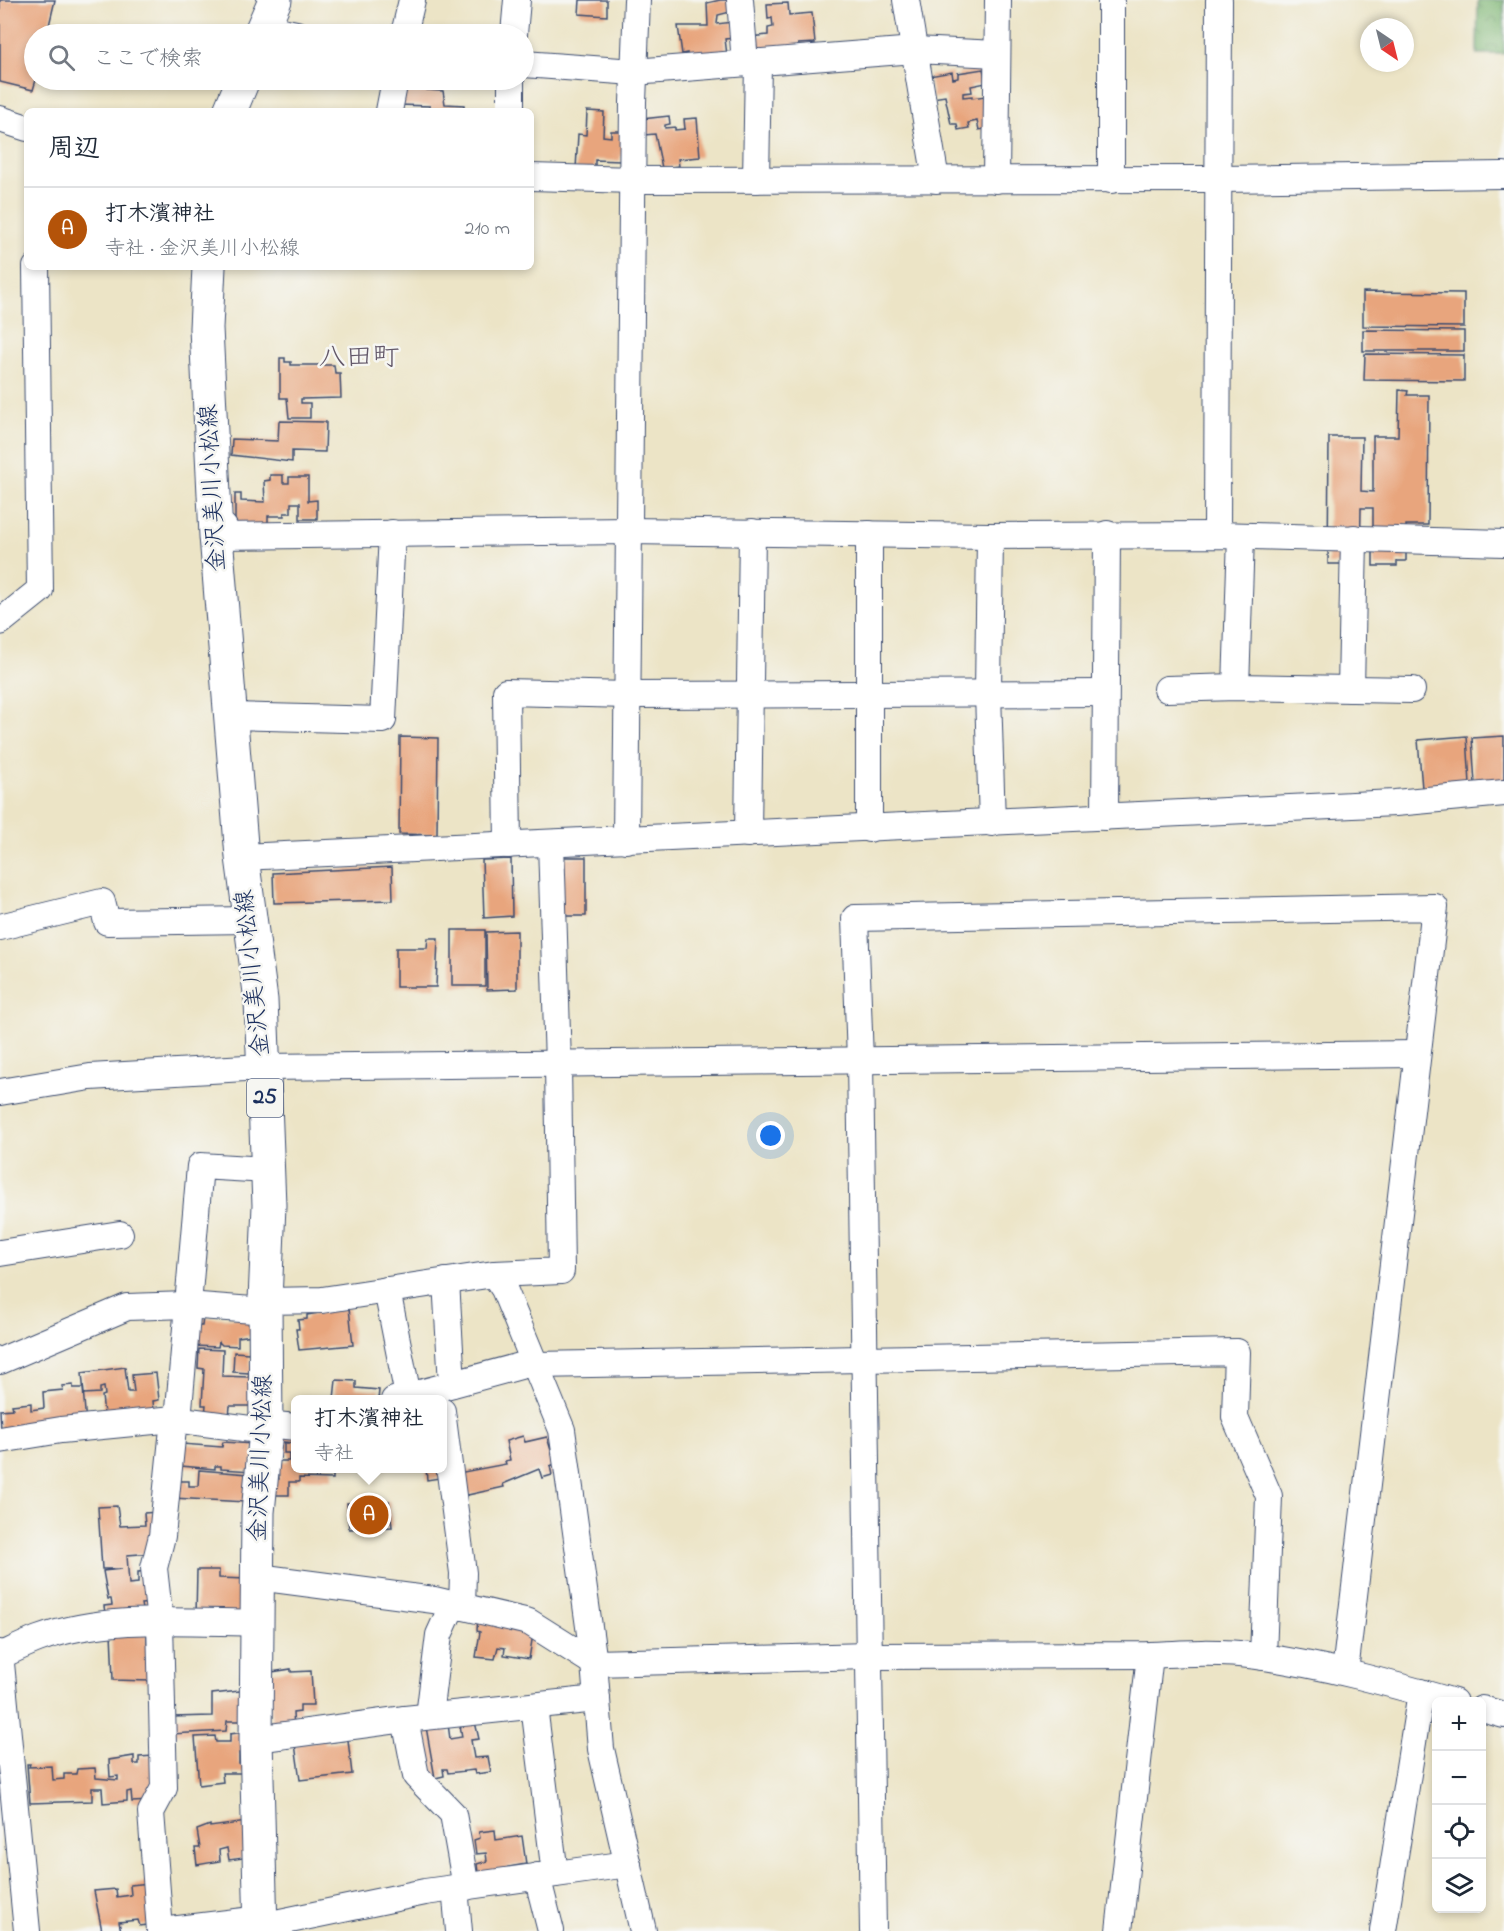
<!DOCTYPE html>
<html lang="ja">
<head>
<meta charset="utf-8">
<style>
  body { margin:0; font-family:"Indie Flower","Klee One",sans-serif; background:#f6f6f7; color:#1f2937 }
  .controls { position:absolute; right:18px; bottom:18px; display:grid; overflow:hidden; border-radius:9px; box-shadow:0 3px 9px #0003 }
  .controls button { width:54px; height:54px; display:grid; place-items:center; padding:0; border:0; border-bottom:2px solid #e0e1e3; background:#fff; color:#1f2937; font:30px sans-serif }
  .compass { position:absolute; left:1360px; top:18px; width:54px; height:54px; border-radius:50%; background:#fff; box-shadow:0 3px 9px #0003; rotate:145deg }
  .you { position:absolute; left:771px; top:1136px; width:21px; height:21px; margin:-15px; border:4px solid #fff; border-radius:50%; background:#1a73e8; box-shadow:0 0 0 9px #1a73e833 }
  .badge { display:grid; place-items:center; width:39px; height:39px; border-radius:50%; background:#b45309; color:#fff; font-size:20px; font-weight:700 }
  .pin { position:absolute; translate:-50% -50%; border:3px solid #fff; box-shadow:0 2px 6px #0006 }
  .popup { position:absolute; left:291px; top:1395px; width:156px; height:78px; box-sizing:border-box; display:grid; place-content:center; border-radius:9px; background:#fff; filter:drop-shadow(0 2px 4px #0005); font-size:20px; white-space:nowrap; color:#747a83 }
  .popup b { font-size:22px; color:#1f2937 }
  .popup::after { content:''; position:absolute; left:50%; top:100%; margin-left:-12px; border:12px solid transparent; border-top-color:#fff }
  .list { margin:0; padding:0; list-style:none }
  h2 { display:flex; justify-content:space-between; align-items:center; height:78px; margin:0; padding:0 24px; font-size:26px }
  h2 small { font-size:20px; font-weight:400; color:#747a83 }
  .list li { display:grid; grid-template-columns:39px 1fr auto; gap:18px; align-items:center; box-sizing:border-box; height:84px; padding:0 24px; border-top:2px solid #e0e1e3 }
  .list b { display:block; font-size:22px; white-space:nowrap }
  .list p { margin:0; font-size:20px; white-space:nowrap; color:#747a83 }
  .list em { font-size:20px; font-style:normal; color:#747a83 }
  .icon { flex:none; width:33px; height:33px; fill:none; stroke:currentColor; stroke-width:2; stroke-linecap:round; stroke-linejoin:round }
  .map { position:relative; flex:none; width:1504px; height:1931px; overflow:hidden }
  .search { position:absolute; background:#fff; box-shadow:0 3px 9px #0003; left:24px; top:24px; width:510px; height:66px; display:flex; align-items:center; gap:15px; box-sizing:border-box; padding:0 21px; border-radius:33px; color:#747a83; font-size:22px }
  .panel { position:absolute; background:#fff; box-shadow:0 3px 9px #0003; left:24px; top:108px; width:510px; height:162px; border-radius:9px }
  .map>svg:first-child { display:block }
</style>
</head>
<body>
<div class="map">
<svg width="1504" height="1931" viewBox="0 0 1504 1931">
  <defs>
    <pattern id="forest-crowns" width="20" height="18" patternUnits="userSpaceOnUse" patternTransform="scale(1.5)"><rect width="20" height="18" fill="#7eb673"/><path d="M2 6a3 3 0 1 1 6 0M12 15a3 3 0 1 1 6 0" fill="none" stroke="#669462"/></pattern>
  </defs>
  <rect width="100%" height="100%" fill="#f6f6f2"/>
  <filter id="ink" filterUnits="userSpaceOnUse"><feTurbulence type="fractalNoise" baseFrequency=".0167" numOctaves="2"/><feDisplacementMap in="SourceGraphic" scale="12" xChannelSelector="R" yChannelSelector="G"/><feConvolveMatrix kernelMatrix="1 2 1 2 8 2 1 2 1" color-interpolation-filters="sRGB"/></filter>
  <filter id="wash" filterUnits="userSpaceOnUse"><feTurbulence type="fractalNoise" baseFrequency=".008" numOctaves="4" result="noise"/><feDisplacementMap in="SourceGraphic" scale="24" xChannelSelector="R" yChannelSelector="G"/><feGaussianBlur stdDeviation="1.35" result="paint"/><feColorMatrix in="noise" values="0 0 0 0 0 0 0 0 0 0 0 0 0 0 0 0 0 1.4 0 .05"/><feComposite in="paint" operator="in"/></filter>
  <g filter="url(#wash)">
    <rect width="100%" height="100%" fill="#ece4c6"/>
    <path fill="url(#forest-crowns)" stroke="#4c7268" stroke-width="1.5" d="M1478 0H1504V54H1477Z"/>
    <g id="blocks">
      <g fill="#e8a57d">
        <path d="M0 0H55L47 34H34L36 80 33 90 0 82Z"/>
        <path d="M580 0H607V16L579 14Z"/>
        <path d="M720 0H732L734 11 718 15 717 24 733 22 735 38 725 39 727 55 688 62 687 53 682 54 678 26H708L707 3Z"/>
        <path d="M788 3 789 15 812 13 815 43 798 44V49L750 57 749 37 768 35V28L773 27 772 18 768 19 767 4Z"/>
        <path d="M983 69 986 83 971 86 972 92 963 93V97L972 96V98L985 96 991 128 979 130 977 121 968 123 969 128 958 130 957 124H951L945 96 933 98 929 76 952 72 953 79 958 78V73Z"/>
        <path d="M400 86 427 87V90L443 91 445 104 464 105V111H430V106L399 105Z"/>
        <path d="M587 111 604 112 603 136 611 137V131H626L620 161 595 160V170L576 169 578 134 586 135Z"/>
        <path d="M669 116 670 124 665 125V128L675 127V130L685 129 684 119 697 118 700 157 678 159 679 166 662 168 655 134 644 135 642 119Z"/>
        <path d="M1363 292 1464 293V327L1363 326Z"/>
        <path d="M1363 330 1464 331V351H1363Z"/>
        <path d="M1365 354 1464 355V381L1364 380Z"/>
        <path d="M280 358H285V362H291V365H334L335 373H340L341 398 301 399V403H310V418H289L287 398H280Z"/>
        <path d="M1399 390 1408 391 1407 395H1429L1428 525H1406V561H1397V566H1373V508H1361L1360 564H1328L1329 437H1362L1361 491 1373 492V436H1398Z"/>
        <path d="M279 421 326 422 325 452 292 451V462L231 455 232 439 278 441Z"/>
        <path d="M270 475H283V483H289V477H308V501L317 500V519H300V503H291V513H284V516H268V526H235V494H241V501L265 502 264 481 270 480Z"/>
        <path d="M1467 736 1470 784 1422 788 1418 740Z"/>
        <path d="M1504 736V783L1475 784 1472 738Z"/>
        <path d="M400 737 438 738 437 835 399 834Z"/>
        <path d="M557 857H586V916H558Z"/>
        <path d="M511 859 512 916 484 918 482 860Z"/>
        <path d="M392 867 393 900 274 903 273 873Z"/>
        <rect x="452" y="930" width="33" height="56"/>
        <path d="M517 931V989L487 990 486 932Z"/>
        <path d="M428 938H438L436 987H396V948H427Z"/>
        <path d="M349 1308 353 1345 299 1350 296 1329H299L298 1320 307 1319V1315Z"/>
        <path d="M203 1318H254L253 1335 238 1337V1346L222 1345 219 1342 218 1347 194 1346 195 1326H202Z"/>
        <path d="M199 1349 223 1350 222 1376 248 1377 249 1373 233 1372 234 1352 249 1353 255 1406H230L229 1417 205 1415 206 1405H202L204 1369 198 1368Z"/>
        <path d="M125 1367 128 1392H134L132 1375 156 1373 159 1400 153 1401 154 1412 105 1423 102 1396 105 1395 104 1387 100 1388V1393L84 1394 82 1373Z"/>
        <path d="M336 1380 356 1381V1388L379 1390 378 1400 334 1399Z"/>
        <path d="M73 1385V1388H83L86 1424 1 1431 0 1410 13 1409 12 1405 31 1403V1410L44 1408 43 1392 63 1390 62 1386Z"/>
        <path d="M276 1434H296V1468H333V1479L299 1478V1482H289V1495H269L270 1479H279L277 1461H289V1453H284V1443H293L276 1441Z"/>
        <path d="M523 1436 525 1442 547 1437 555 1464 550 1466 552 1475 542 1478 539 1469 503 1484 504 1487 463 1496 458 1473 506 1464 505 1461 510 1460 506 1441Z"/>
        <path d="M223 1442 254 1444 252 1471 221 1469V1466H215V1469L181 1466 182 1444 222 1447Z"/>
        <path d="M426 1468H442L446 1477 427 1480Z"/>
        <path d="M199 1470 248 1474 246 1502 173 1498 175 1481H189V1486H198Z"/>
        <path d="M389 1501 392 1527 349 1529 347 1503Z"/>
        <path d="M117 1506 120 1526 145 1525 144 1513 158 1512 154 1553 127 1555 129 1584 138 1583V1572L149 1571 151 1603 141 1604 142 1609 106 1620 104 1606 112 1605 111 1599H108L103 1571 122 1569H102L98 1507Z"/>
        <path d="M197 1570H219V1578L247 1579V1616H196Z"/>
        <path d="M478 1616 533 1634 529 1659 504 1655 505 1648 498 1647 495 1659 476 1657 480 1632 477 1631Z"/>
        <path d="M147 1629V1644H152L151 1681 113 1680 111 1632Z"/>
        <path d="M291 1669V1672L311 1671 313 1705H300V1712L293 1713 294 1727 271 1733 272 1672Z"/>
        <path d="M249 1690V1721H227L226 1731 171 1734 172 1717 212 1716V1694Z"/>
        <path d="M475 1722 479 1739 471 1740 474 1758 488 1757 491 1772 475 1774 474 1770 448 1773 447 1769H443L444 1776 435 1778 426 1727 448 1724 450 1739 462 1737 460 1725Z"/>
        <path d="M245 1732 246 1752 239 1753V1764H247V1773H222L223 1782 199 1785 195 1737 215 1736 216 1742H230V1734Z"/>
        <path d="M324 1740V1743L348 1740 352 1774 300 1780 295 1744Z"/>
        <path d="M134 1756V1764H139V1757L154 1756 151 1801 132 1802 131 1791 127 1792V1801L103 1803 102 1788H92V1801L30 1803 27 1764H30L29 1767 52 1766 53 1780 64 1779V1774H76L77 1769 95 1768 96 1778 118 1780V1776L110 1777 109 1760Z"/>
        <path d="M247 1822 258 1856 229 1860 227 1848 219 1850 220 1861 197 1865 195 1848H200L197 1830 210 1825V1827Z"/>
        <path d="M495 1830 496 1840 522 1836 526 1864 508 1867 509 1875 479 1880 477 1864 487 1861 486 1853 476 1854 474 1840 480 1838 479 1832Z"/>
        <path d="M150 1883 155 1924 140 1926 138 1920 119 1922 121 1931H102L94 1891 116 1889 117 1897 131 1895 130 1885Z"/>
      </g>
    </g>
  </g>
  <g filter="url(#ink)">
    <use href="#blocks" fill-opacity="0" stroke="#3a4a6e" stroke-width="1.5"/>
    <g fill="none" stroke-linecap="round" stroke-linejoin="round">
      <defs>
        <g id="minor">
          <path d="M740 0 745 63"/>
          <path d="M906 0 936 180"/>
          <path d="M263 27 296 34"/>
          <path d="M404 34 412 0"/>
          <path d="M514 34 517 0"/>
          <path d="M524 64 634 72 915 50 997 54"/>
          <path d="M389 111 395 80"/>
          <path d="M511 111V80"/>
          <path d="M0 119 27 128"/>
          <path d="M531 177 633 180 1218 179 1504 175"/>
          <path d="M756 180 758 62"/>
          <path d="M996 180 998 0"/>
          <path d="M1111 180V0"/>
          <path d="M224 527 216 536 629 531 990 536 1217 535 1504 543"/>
          <path d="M1217 535 1219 0"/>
          <path d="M990 536 988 693 992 823"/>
          <path d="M0 622 40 590 36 267"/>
          <path d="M1236 687 1241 536"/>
          <path d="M1167 689 1236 687 1412 690"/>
          <path d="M1351 689 1354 538"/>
          <path d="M230 716 383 720 392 533"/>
          <path d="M1105 817 1107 534"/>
          <path d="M869 829V534"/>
          <path d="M748 834 752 532"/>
          <path d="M626 840 633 102 637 0"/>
          <path d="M508 845 506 692 629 695 1104 693"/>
          <path d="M242 857 1395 803 1504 793"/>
          <path d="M0 927 102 902 107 922 250 920"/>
          <path d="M0 1092 90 1077 263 1067 1417 1054"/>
          <path d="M0 1253 120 1234"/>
          <path d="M494 1274 561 1271 558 1064 551 843"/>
          <path d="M446 1281 452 1384"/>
          <path d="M387 1290 408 1396"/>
          <path d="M265 1301 322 1300 494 1274 504 1289 562 1430 594 1663 601 1749 643 1931"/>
          <path d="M0 1361 127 1307 187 1305 266 1311"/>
          <path d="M536 1365 1237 1352 1235 1417 1269 1496 1263 1657"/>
          <path d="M394 1400 535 1362"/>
          <path d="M442 1411 463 1573 462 1607"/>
          <path d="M178 1420 200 1166 268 1170"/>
          <path d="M266 1424 296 1427"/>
          <path d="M0 1440 61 1430 174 1419 266 1431"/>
          <path d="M258 1577 434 1600 529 1622 594 1663 868 1656 1150 1655C1185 1653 1221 1651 1256 1656 1323 1665 1389 1683 1454 1702"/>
          <path d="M0 1653 27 1931"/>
          <path d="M0 1656C13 1650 25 1644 38 1639 107 1614 187 1622 259 1623"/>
          <path d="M534 1706 555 1874"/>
          <path d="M1482 1709 1504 1715"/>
          <path d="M429 1716 439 1635 453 1604"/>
          <path d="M405 1719 416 1776 453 1814 466 1887"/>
          <path d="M256 1739 405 1719 597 1699"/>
          <path d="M537 1876 551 1931"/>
          <path d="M455 1888 459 1931"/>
          <path d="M261 1926 425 1892 628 1864"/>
          <path d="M160 1931 151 1812 164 1788 160 1622 154 1568 162 1536 174 1419"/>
          <path d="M162 1931 261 1919"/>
          <path d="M873 1931 860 1061 855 918 1435 907 1345 1672"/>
          <path d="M1119 1931 1150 1655"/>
          <path d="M1383 1931 1421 1692"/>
        </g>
        <g id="major">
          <path d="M260 34 275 0"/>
          <path d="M230 111 243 80"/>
          <path d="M209 267 206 328 216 536 242 857 261 1000 269 1205 265 1301 266 1431 258 1512 256 1739 261 1931"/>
        </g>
      </defs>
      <use href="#minor" stroke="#3a4a6e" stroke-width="28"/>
      <use href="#major" stroke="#3a4a6e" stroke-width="35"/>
      <use href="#minor" stroke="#fff" stroke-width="26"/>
      <use href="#major" stroke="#fff" stroke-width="33"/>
    </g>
  </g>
  <g text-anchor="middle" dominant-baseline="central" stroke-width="5" stroke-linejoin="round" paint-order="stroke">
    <rect fill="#f6f6f2" stroke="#5d6b8a" stroke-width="1.5" x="247" y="1079" width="36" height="38" rx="4.5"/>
    <g font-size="22" font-weight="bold" fill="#1b2f5e">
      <text x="265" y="1098">25</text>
    </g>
    <g font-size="24" fill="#1b2f5e" stroke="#f6f6f2">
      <text transform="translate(214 488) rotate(-93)">金沢美川小松線</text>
      <text transform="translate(254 973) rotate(-96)">金沢美川小松線</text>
      <text transform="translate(262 1458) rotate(-88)">金沢美川小松線</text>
    </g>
    <g font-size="27" fill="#635869" stroke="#f6f6f2">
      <text x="359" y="358">八田町</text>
    </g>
  </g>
</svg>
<div class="controls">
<button>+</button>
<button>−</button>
<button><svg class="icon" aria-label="locate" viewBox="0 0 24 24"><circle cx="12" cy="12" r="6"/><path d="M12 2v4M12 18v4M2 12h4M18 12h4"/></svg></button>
<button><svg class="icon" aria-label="layers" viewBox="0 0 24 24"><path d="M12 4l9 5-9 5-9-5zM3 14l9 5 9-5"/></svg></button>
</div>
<svg class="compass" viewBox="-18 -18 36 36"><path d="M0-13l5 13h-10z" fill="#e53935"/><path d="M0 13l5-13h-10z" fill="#747a83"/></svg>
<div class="you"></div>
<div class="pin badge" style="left:369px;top:1515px">A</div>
<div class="popup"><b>打木濱神社</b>寺社</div>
<div class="search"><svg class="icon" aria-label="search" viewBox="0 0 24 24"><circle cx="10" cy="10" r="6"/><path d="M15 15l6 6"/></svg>ここで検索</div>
<section class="panel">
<h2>周辺<small></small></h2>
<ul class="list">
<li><span class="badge">A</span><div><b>打木濱神社</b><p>寺社 · 金沢美川小松線</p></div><em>210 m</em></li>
</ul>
</section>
</div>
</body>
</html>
